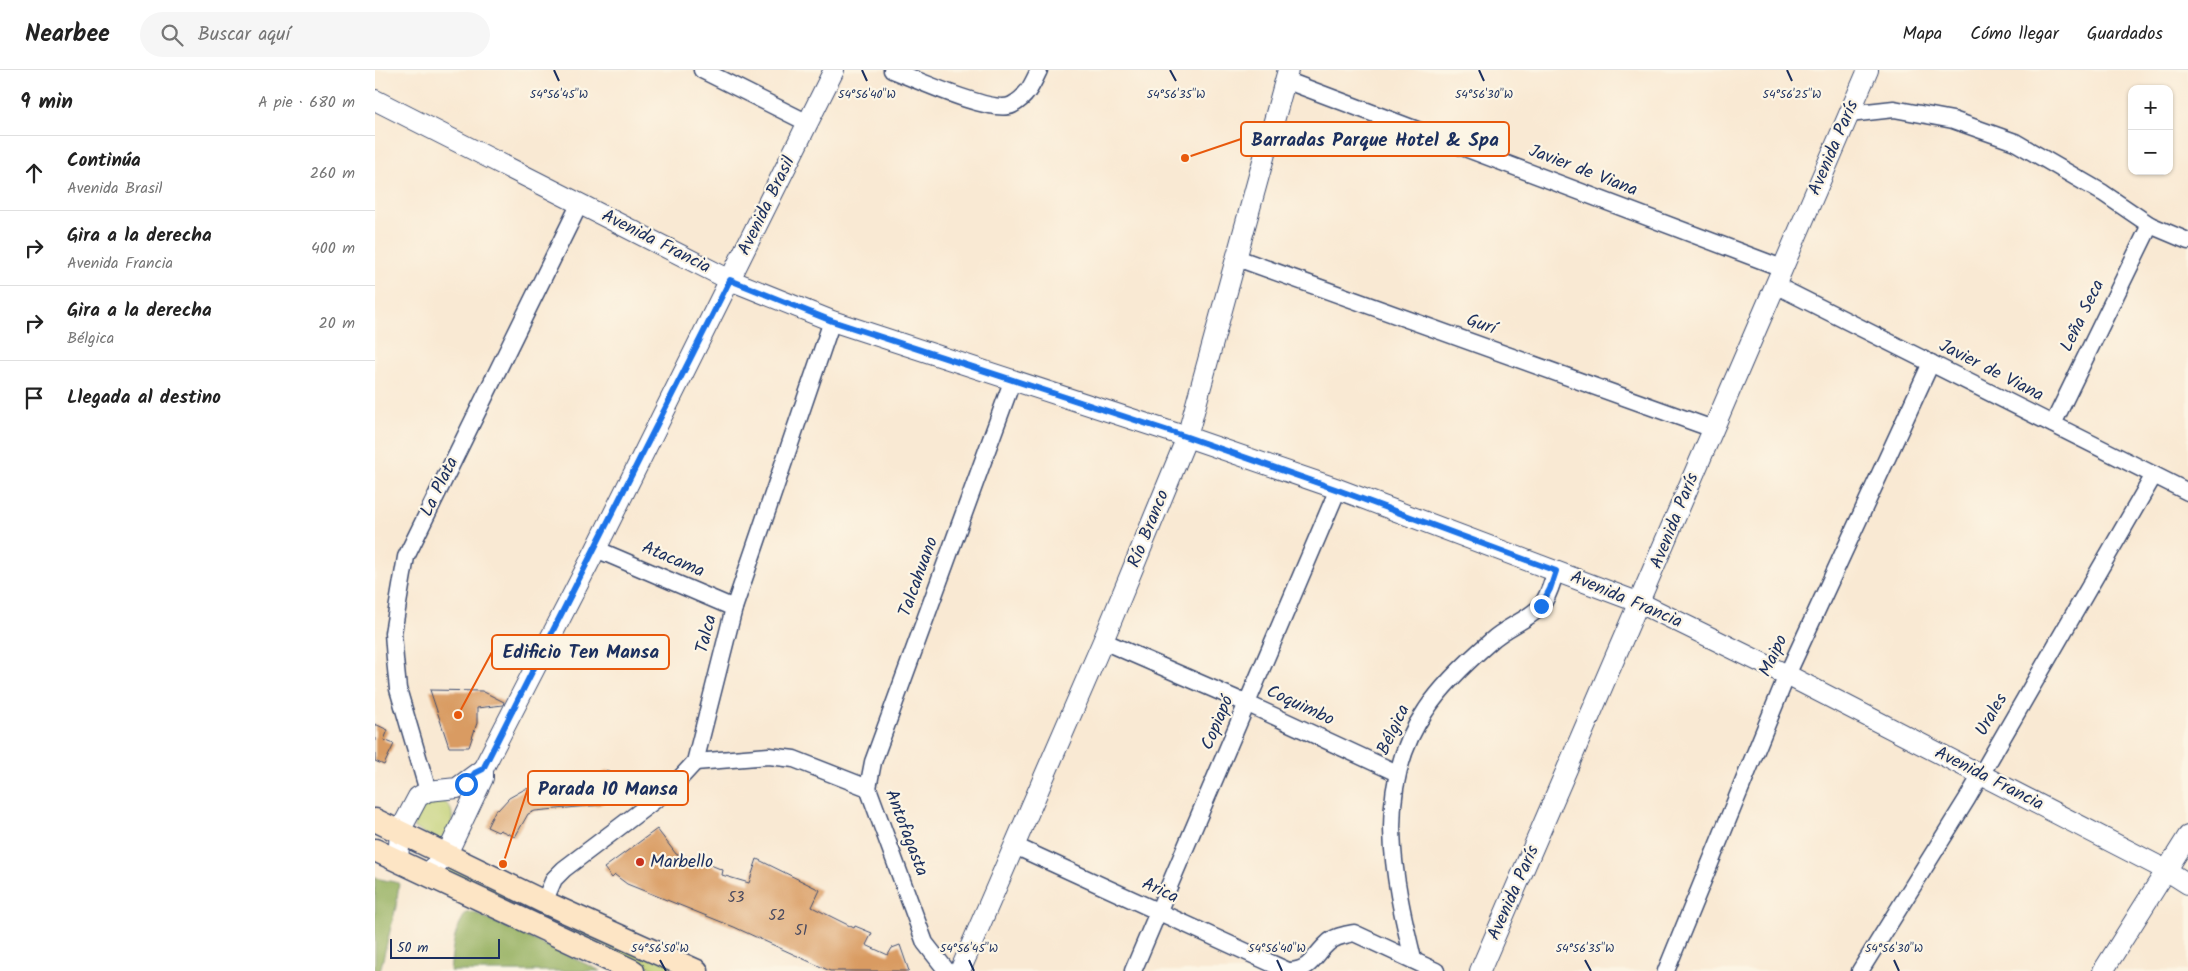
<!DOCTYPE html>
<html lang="es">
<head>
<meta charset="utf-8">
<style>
  body { margin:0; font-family:Kalam,sans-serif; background:#f6f6f6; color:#222 }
  .controls { position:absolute; right:15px; top:15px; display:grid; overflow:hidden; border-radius:10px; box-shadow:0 1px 4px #0004 }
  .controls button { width:45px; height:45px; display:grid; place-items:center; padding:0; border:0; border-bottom:1px solid #e0e0e0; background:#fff; color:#222; font:25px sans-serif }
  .scale { position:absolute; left:15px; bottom:12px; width:110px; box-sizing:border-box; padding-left:5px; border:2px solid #1b2f5e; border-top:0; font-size:14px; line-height:18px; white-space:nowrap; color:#1b2f5e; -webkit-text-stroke:4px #fcf5e5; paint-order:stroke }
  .stop { position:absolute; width:15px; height:15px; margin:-11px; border:4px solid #1a73e8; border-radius:50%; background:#fff }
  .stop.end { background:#1a73e8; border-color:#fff; box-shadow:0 1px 5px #0008 }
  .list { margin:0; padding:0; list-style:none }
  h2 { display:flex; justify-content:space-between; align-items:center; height:65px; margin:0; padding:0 20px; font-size:21px }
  h2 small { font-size:16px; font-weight:400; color:#767676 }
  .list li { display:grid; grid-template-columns:32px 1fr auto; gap:15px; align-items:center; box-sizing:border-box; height:75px; padding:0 20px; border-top:1px solid #e0e0e0 }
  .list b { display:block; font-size:19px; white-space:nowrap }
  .list p { margin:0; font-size:16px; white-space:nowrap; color:#767676 }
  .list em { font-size:16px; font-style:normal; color:#767676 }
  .icon { flex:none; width:28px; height:28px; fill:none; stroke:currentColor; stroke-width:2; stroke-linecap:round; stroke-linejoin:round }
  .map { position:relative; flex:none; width:1813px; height:901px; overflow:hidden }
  header { display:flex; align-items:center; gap:30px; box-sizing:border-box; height:70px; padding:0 25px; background:#fff; border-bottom:1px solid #e0e0e0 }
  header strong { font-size:24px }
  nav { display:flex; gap:28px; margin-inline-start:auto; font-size:18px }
  .search { width:350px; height:45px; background:#f6f6f6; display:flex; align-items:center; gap:12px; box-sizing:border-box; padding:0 18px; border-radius:28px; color:#767676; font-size:19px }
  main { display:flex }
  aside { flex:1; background:#fff }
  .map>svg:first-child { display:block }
</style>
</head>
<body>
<header>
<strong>Nearbee</strong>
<div class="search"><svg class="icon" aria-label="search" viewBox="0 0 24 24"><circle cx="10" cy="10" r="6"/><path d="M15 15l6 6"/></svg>Buscar aquí</div>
<nav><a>Mapa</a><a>Cómo llegar</a><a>Guardados</a></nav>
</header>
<main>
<aside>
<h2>9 min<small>A pie · 680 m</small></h2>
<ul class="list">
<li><svg class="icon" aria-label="ahead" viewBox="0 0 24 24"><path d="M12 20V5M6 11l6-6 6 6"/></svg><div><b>Continúa</b><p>Avenida Brasil</p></div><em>260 m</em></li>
<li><svg class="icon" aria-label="right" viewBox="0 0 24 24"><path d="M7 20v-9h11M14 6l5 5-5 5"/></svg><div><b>Gira a la derecha</b><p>Avenida Francia</p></div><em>400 m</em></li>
<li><svg class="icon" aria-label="right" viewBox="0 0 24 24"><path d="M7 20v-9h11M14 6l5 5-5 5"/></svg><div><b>Gira a la derecha</b><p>Bélgica</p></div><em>20 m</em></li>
<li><svg class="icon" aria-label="arrive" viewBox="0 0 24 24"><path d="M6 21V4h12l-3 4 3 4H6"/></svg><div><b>Llegada al destino</b></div></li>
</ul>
</aside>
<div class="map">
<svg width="1813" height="901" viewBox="0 0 1813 901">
  <rect width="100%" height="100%" fill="#fcf5e5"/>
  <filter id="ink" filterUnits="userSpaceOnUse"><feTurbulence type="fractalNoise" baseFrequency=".02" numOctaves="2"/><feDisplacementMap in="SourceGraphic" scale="10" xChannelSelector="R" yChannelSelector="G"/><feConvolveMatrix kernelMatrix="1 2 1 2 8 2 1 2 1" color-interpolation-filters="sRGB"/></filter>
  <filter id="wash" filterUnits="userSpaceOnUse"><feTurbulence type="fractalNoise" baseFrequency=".0096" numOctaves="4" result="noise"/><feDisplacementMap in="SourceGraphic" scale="20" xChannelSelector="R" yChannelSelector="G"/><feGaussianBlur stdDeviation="1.12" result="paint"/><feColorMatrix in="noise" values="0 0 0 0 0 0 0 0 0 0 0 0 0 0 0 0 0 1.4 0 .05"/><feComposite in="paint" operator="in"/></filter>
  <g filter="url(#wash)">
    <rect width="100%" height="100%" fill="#f9e9d3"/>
    <g fill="#bece70" stroke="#6c7e67">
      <path d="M62 728C81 736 79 748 73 765L63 770 39 758C37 742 49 734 62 728Z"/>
      <path d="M72 796 310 901H283L74 805 71 801Z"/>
    </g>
    <g fill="#96b162" stroke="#587060">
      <path d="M0 808 24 813 21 837 5 901H0Z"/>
      <path d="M98 842 226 901H75C78 878 77 864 91 843Z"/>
    </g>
    <g id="blocks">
      <g fill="#d99b62">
        <path d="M55 620 107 621 129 632 128 635 102 638V653L94 677H74Z"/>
        <path d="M0 654 13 660 9 670 19 674 9 695 0 691Z"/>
        <path d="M232 700 248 720 231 732 224 735 160 741 153 744 140 767 125 760 123 762 112 757 121 739 123 740 134 728 150 719 216 712Z"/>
        <path d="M282 759 301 784 325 796 328 792 348 800 347 805 374 813 382 789 445 820 437 837 479 858 480 856 497 863 491 875 513 885 517 878 525 875 534 901H455L359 857 252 814 240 805 237 808 229 798Z"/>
      </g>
    </g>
  </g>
  <g filter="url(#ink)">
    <use href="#blocks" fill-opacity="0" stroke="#3c4b70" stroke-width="1"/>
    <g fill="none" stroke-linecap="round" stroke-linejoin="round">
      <defs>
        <g id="minor">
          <path d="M327 0 433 53"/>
          <path d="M517 0C538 8 618 45 637 35 652 27 657 15 664 0"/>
          <path d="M910 10 1407 198"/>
          <path d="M1474 44 1519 39 1578 50 1640 72 1728 123 1775 155 1813 171"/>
          <path d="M862 188 1338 359"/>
          <path d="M1400 215 1813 422"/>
          <path d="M1678 354 1775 155"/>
          <path d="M221 479 359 538"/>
          <path d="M728 571 873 634 1022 703"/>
          <path d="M320 692 394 686 419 689 493 718 550 873 572 901"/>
          <path d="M493 718 498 692 638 309"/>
          <path d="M53 721 23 619 20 589 18 563 31 487 205 133"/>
          <path d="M640 776 913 901"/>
          <path d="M169 832 179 809 189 799 296 718 320 692 359 538 457 251"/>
          <path d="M1038 889C1018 806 998 716 1051 640 1068 614 1093 591 1116 571 1131 557 1153 550 1166 536 1174 526 1177 512 1181 501"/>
          <path d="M758 901 963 419"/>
          <path d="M916 901C937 899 939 885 953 873 960 866 970 865 979 863L1061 901"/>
          <path d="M1291 901 1412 605 1556 293"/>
          <path d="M1485 901 1592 729 1779 405"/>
        </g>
        <g id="tertiary">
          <path d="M0 30 355 210 457 251 812 367 963 419 1265 533 1412 605 1791 800 1813 814"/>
          <path d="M23 790 25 761 43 727 53 721 82 718 108 699"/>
          <path d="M52 804 71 786 108 708V699L221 479 459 0"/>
          <path d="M585 901 728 571 812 367 913 0"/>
          <path d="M1105 901C1236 601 1363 300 1493 0"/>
          <path d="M1728 901 1813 766"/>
        </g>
        <g id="secondary">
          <path d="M0 750 169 832 322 901"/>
          <path d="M0 780 258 901"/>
        </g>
      </defs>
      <use href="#minor" stroke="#3c4b70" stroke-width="19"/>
      <use href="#tertiary" stroke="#3c4b70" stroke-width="22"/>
      <use href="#secondary" stroke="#3c4b70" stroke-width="25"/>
      <use href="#minor" stroke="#fff" stroke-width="16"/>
      <use href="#tertiary" stroke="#fff" stroke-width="20"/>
      <use href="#secondary" stroke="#fde5c5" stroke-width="22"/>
    </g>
  </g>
  <g fill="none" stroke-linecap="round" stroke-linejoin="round" filter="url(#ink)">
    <path stroke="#1a73e8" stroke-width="6" d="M91 714 100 703 108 699 355 210 457 251 812 367 963 420 1181 501 1175 519 1166 536"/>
  </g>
  <path fill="none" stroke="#1b2f5e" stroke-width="2" d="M179 0 184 11M487 0 492 11M795 0 801 11M1104 0 1109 11M1412 0 1417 11M285 890 291 901M594 890 599 901M902 890 907 901M1210 890 1216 901M1519 890 1524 901"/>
  <circle fill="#c8321e" stroke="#fcf5e5" stroke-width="2" cx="265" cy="792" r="5"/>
  <g text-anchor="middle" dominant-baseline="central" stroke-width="4.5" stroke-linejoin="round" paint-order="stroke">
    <g font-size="15" fill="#4a4a5f">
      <text x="361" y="828">53</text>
      <text x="402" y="846">52</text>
      <text x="426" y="861">51</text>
    </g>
    <g font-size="18" fill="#1b2f5e" stroke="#fcf5e5">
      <text transform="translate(1459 78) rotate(-67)">Avenida París</text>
      <text transform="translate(1208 101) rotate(21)">Javier de Viana</text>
      <text transform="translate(392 136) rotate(-64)">Avenida Brasil</text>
      <text transform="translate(281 172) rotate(27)">Avenida Francia</text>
      <text transform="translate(1708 246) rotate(-64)">Leña Seca</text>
      <text transform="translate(1106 255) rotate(20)">Gurí</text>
      <text transform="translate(1616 301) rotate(27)">Javier de Viana</text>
      <text transform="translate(65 417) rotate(-64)">La Plata</text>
      <text transform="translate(1300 451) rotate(-68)">Avenida París</text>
      <text transform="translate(774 459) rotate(-68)">Río Branco</text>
      <text transform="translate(298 490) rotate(23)">Atacama</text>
      <text transform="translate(544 507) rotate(-70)">Talcahuano</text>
      <text transform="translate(1251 530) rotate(23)">Avenida Francia</text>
      <text transform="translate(332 564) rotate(-76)">Talca</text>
      <text transform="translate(1399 586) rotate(-65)">Maipo</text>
      <text transform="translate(925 636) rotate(25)">Coquimbo</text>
      <text transform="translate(1617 645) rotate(-60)">Urales</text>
      <text transform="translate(843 653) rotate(-67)">Copiapó</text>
      <text transform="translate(1019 660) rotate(-65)">Bélgica</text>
      <text transform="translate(1614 709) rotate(27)">Avenida Francia</text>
      <text transform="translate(531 763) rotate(69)">Antofagasta</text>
      <text transform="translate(785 821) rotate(25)">Arica</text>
      <text transform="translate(1139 823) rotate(-66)">Avenida París</text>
    </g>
    <g font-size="18" fill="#1b2f5e" stroke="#fcf5e5" text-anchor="start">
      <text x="275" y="792">Marbello</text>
    </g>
  </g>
  <g font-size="12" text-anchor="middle" fill="#1b2f5e" stroke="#fcf5e5" stroke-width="4.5" stroke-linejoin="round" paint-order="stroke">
    <text x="184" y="28">54°56'45"W</text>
    <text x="492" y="28">54°56'40"W</text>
    <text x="801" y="28">54°56'35"W</text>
    <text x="1109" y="28">54°56'30"W</text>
    <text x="1417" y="28">54°56'25"W</text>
    <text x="285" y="882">54°56'50"W</text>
    <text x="594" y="882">54°56'45"W</text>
    <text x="902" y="882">54°56'40"W</text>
    <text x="1210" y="882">54°56'35"W</text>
    <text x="1519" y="882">54°56'30"W</text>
  </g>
  <path fill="none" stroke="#e8590c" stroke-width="2" d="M810 88L866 69M83 645L117 582M128 794L153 718"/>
  <g fill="#e8590c" stroke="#fcf5e5" stroke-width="2">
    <circle cx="810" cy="88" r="5"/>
    <circle cx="83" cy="645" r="5"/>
    <circle cx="128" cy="794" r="5"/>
  </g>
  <g fill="#fcf5e5" stroke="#e8590c" stroke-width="2">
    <rect x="866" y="52" width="268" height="34" rx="5"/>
    <rect x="117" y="565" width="177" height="34" rx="5"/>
    <rect x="153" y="701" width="160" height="34" rx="5"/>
  </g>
  <g font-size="19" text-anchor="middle" font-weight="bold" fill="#1b2f5e">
    <text x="1000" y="76">Barradas Parque Hotel &amp; Spa</text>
    <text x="206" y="588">Edificio Ten Mansa</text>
    <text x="233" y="725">Parada 10 Mansa</text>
  </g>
</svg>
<div class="controls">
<button>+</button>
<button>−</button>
</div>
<div class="scale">50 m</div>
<div class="stop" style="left:91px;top:714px"></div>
<div class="stop end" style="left:1166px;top:536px"></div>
</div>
</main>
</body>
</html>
